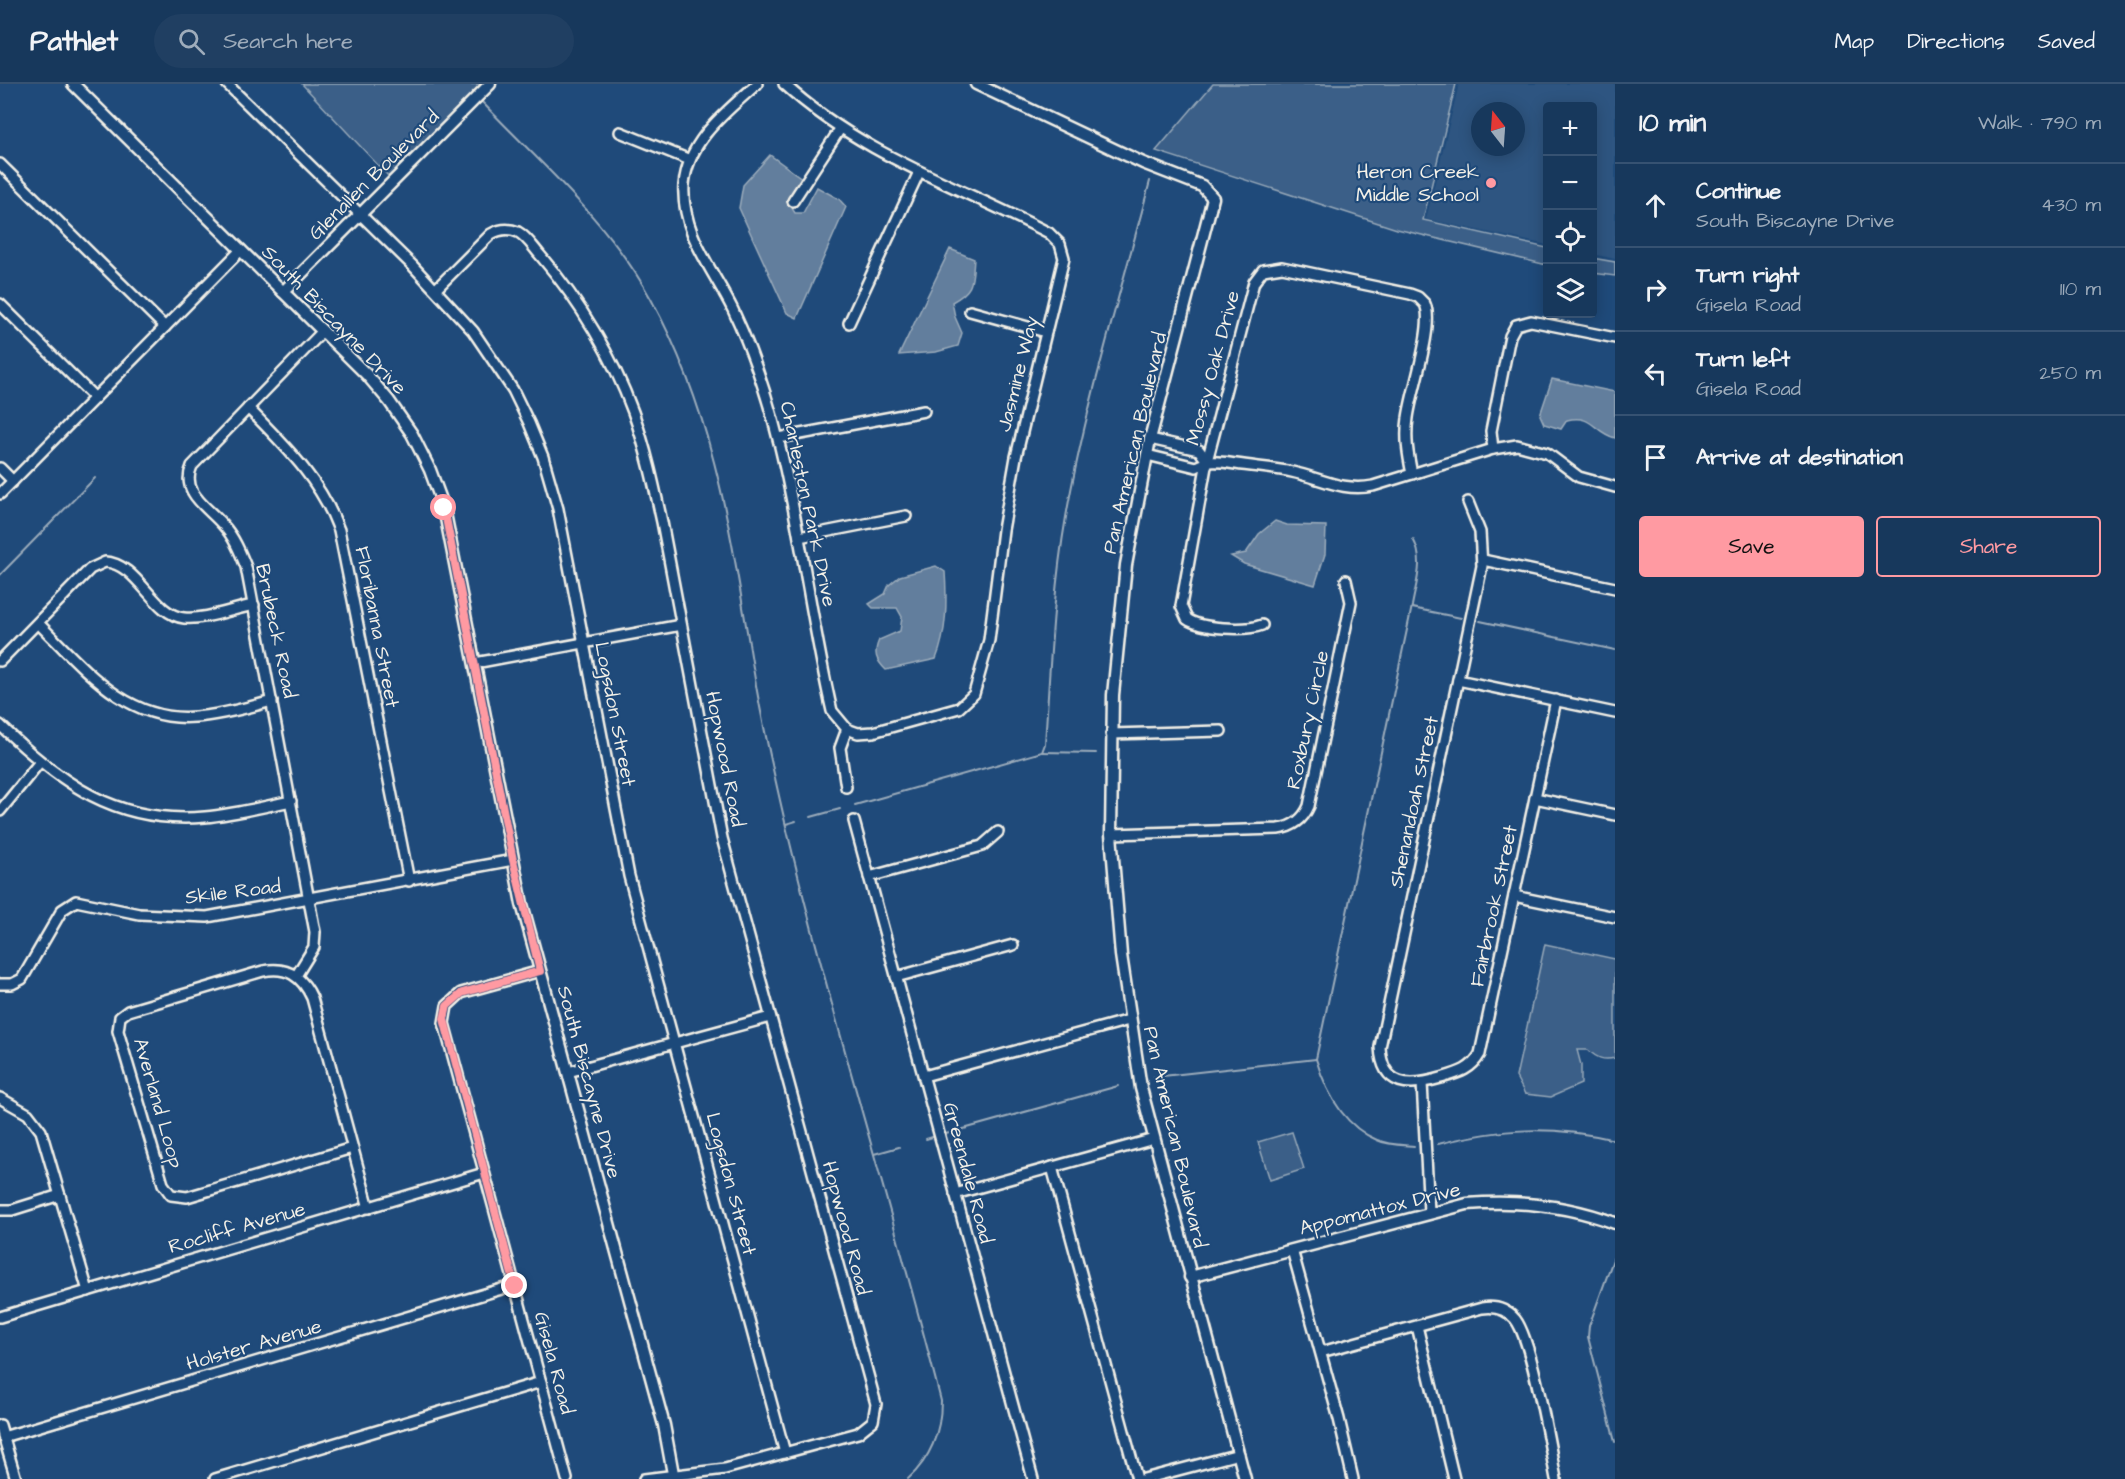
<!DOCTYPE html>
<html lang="en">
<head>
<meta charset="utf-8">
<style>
  body { margin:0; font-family:"Architects Daughter",sans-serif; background:#203f62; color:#f1f3f6 }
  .controls { position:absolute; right:18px; top:18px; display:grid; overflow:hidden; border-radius:6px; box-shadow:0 3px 15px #0003 }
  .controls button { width:54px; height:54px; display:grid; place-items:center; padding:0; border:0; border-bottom:2px solid #365272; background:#17385c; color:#f1f3f6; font:30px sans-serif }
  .compass { position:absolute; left:1471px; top:18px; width:54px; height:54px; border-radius:50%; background:#17385c; box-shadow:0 3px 15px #0003; rotate:343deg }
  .stop { position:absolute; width:18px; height:18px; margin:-14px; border:4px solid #ff9aa2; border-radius:50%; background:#fff }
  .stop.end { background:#ff9aa2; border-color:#fff; box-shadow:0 2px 6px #0008 }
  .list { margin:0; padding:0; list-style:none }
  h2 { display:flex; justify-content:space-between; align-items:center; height:78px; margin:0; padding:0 24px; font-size:26px }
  h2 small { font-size:20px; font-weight:400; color:#9eacbb }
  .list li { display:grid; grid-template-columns:39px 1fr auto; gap:18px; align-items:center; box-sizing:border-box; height:84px; padding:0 24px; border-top:2px solid #365272 }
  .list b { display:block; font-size:22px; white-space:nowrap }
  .list p { margin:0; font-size:20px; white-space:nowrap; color:#9eacbb }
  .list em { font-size:20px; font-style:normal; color:#9eacbb }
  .actions { display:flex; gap:12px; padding:18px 24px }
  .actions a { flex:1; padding:14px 0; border:2px solid #ff9aa2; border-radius:6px; text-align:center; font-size:21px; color:#ff9aa2 }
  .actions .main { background:#ff9aa2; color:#111 }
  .icon { flex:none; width:33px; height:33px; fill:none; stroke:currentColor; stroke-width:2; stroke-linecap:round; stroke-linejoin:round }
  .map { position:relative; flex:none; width:1615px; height:1395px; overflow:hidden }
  header { display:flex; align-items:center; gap:36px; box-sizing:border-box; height:84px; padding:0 30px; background:#17385c; border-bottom:2px solid #365272 }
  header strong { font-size:28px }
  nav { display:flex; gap:33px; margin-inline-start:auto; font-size:21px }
  .search { width:420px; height:54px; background:#203f62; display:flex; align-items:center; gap:15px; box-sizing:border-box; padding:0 21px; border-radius:33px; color:#9eacbb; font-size:22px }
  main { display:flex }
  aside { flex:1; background:#17385c }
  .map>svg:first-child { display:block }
</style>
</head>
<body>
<header>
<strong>Pathlet</strong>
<div class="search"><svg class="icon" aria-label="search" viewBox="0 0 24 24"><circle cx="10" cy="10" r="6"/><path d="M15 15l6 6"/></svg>Search here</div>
<nav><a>Map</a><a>Directions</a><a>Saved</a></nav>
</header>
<main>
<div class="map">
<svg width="1615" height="1395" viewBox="0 0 1615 1395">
  <rect width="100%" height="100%" fill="#1f4a7a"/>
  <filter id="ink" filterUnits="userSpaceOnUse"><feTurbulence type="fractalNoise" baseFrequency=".0167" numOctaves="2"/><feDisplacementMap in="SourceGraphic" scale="12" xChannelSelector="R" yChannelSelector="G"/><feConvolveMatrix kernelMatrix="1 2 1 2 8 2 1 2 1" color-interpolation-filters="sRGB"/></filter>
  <g filter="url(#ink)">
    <path fill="#2d5581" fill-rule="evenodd" d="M1459 0H1615V175L1593 170 1592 22H1548L1547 161 1426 135ZM1480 27H1516V63H1480Z"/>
    <g fill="#3a5f88" stroke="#97a8b8" stroke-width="1.5">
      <path d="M302 0H484L390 94Z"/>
      <path d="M1213 0H1456L1423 136 1547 164V181L1397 145 1156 67Z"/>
      <path d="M1592 174 1615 178V192L1593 189Z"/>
      <path d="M1545 860 1615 875V974C1603 977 1597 974 1588 966H1577L1581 981V1000L1551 1013 1525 1010 1516 993Z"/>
      <path d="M1292 1048 1304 1085 1270 1096 1258 1058Z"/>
    </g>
    <g fill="#627e9d" stroke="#9cacbb" stroke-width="1.5">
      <path d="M770 71 803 95 788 118 795 129H803L817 103 839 115 846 123 797 234 787 229 739 124 743 101Z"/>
      <path d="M950 165 974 175C972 199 974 206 952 218L955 233 962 249 958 262 936 268 899 271Z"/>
      <path d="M1552 295 1615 308V354C1593 348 1593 330 1567 336L1561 345 1544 340 1540 331Z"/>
      <path d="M1275 437 1287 441 1326 442 1325 470 1315 501 1244 480 1231 472 1246 469 1259 450Z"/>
      <path d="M936 482 945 488C947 517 947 548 936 575L886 586C876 576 873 570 879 556L900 547 902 533 897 524H873L869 520 885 510 889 501 900 492Z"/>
    </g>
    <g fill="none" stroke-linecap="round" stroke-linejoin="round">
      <g stroke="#9cacbb" stroke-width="2">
        <path d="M482 18C542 81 609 138 651 215 720 341 733 469 757 607 765 651 775 695 785 738 831 932 892 1123 941 1317 941 1347 931 1374 908 1395"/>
        <path d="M1413 455C1425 476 1416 499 1412 522L1316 975C1326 1008 1343 1042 1377 1056 1388 1061 1402 1061 1414 1062"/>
        <path d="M0 491 95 394"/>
        <path d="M1412 524 1461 534"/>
        <path d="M1480 537 1615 566"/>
        <path d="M1042 668 1096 669"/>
        <path d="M855 721 1042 668 1045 660C1050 584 1053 507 1066 433 1086 319 1121 208 1150 97"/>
        <path d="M811 733 840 725"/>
        <path d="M786 740 796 737"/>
        <path d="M1154 993 1316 975"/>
        <path d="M942 1051 1118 1002"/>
        <path d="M926 1055 936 1052"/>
        <path d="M1438 1060C1501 1044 1552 1041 1615 1056"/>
        <path d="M874 1070 899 1063"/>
        <path d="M1615 1170 1589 1242 1588 1253 1615 1358"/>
      </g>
      <defs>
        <g id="minor">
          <path d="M227 0 413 182 473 247 513 306 529 339 543 373 558 425 629 792 785 1369"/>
          <path d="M757 0C726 28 688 56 684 101 681 149 713 185 733 226 793 353 801 493 832 627L847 645 840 664 846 703"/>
          <path d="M784 0C863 72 957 101 1049 149L1060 160 1064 174 1016 373 1003 446 989 556 974 610 959 624 873 648 858 649 847 645"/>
          <path d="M620 48 690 76"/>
          <path d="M0 80 165 243"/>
          <path d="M793 117 840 45"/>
          <path d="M436 205 491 150C500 145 509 144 518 148 527 153 533 163 540 171 579 217 612 271 633 328 646 364 654 401 662 438L722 754 876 1320 873 1337 858 1349 725 1385 644 1395"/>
          <path d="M0 220 95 314"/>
          <path d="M970 227 1046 248"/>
          <path d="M849 239 919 88"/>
          <path d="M248 324C285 362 320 395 339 446L409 797"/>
          <path d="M779 354 924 327"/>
          <path d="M1150 355 1199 366 1207 377"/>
          <path d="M1493 365 1491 347 1510 252 1516 241 1531 237 1615 254"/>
          <path d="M1147 371 1196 383C1210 375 1221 378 1236 380 1255 383 1274 384 1292 388 1321 394 1342 408 1373 402L1493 365 1517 361 1547 369 1579 393 1615 403"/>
          <path d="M0 384 13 397"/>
          <path d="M0 410 241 166"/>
          <path d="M1468 418 1480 448 1482 482 1380 963C1382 1004 1410 1003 1441 994 1458 989 1471 986 1480 970L1556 616"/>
          <path d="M799 453 906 432"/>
          <path d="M1483 476 1615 504"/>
          <path d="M38 539C82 582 126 639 195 633 221 631 247 624 272 617"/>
          <path d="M1262 541C1246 547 1201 545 1187 535L1181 522 1207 377 1254 198 1263 186 1282 183 1410 210 1418 213 1425 220C1435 241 1411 308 1408 334 1405 354 1408 371 1412 390"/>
          <path d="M0 577 90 485 105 478C138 479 153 531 184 534 206 536 232 525 254 521"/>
          <path d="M475 579 681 541"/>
          <path d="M1458 596 1615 629"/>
          <path d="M0 641C60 699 117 741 205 733 234 730 263 723 291 717"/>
          <path d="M1111 650 1221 647"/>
          <path d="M1535 714 1615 731"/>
          <path d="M0 727 39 679"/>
          <path d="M854 737 1033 1395"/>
          <path d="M1111 750 1278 745C1293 743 1303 736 1309 722L1351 518 1346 496"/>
          <path d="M869 793 982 762 998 748"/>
          <path d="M1514 812 1615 833"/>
          <path d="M540 887 461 909 447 922 444 939 567 1395"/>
          <path d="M296 892 314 863 315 848 246 483C240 468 234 453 223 441 208 423 180 409 192 382L323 247"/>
          <path d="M896 893 1013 861"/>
          <path d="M0 900H12L22 895 62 826 76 817 139 830 207 833 513 776"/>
          <path d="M568 988 770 933"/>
          <path d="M924 992 1129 936"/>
          <path d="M1422 999 1429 1128"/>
          <path d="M0 1014 28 1030 41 1047 88 1207"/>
          <path d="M352 1064 187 1113 171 1111 163 1100 118 947 120 933 128 927 263 887C287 882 302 892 312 914L369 1124"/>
          <path d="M1052 1083 1137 1395"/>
          <path d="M955 1110 1154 1055"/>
          <path d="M0 1126H12L60 1111"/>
          <path d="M1292 1166 1339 1335 1353 1395"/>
          <path d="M0 1233 484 1089"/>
          <path d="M1417 1242 1454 1395"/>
          <path d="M1321 1268 1482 1224C1494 1222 1506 1225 1515 1235 1532 1255 1550 1364 1556 1395"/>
          <path d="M0 1341 16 1395"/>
          <path d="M3 1353 515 1201"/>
          <path d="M215 1395 541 1298"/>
          <path d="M1144 1395 1239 1370"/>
        </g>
        <g id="tertiary">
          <path d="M73 0 367 291 389 317 412 350 430 386 444 424 522 820 664 1341 674 1395"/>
          <path d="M976 0 1143 79 1202 102 1213 114 1150 355 1126 481 1113 611 1111 750 1121 871 1141 1004 1245 1395"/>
          <path d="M283 208 490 0"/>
          <path d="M1190 1193 1467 1120C1517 1116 1567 1121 1615 1139"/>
        </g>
      </defs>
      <use href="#minor" stroke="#f4f1e8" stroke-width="14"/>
      <use href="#tertiary" stroke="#f4f1e8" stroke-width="15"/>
      <use href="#minor" stroke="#1f4a7a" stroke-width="9"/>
      <use href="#tertiary" stroke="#1f4a7a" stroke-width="10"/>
    </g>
  </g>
  <g fill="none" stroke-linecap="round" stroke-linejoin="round" filter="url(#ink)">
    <path stroke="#ff9aa2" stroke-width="8" d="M444 424 513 776 540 887 462 909 447 922 444 935 515 1202"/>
  </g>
  <circle fill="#ff9aa2" stroke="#1f4a7a" stroke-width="2" cx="1491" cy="99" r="6"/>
  <g text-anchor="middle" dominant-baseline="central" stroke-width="4.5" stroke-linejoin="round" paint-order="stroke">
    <g font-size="20" fill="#f4f1e8" stroke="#1f4a7a" text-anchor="end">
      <text x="1479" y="88">Heron Creek<tspan x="1479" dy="23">Middle School</tspan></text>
    </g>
    <g font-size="20" fill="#f4f1e8" stroke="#1f4a7a">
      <text transform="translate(374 91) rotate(-45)">Glenallen Boulevard</text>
      <text transform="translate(334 236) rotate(46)">South Biscayne Drive</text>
      <text transform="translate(1213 284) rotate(-75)">Mossy Oak Drive</text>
      <text transform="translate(1018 290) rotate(-76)">Jasmine Way</text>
      <text transform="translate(1135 359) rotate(-77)">Pan American Boulevard</text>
      <text transform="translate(808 420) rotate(78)">Charleston Park Drive</text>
      <text transform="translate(377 543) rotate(79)">Floribanna Street</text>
      <text transform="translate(276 547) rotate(78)">Brubeck Road</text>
      <text transform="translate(615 630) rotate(79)">Logsdon Street</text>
      <text transform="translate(1308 636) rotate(-78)">Roxbury Circle</text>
      <text transform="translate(725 675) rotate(79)">Hopwood Road</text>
      <text transform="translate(1414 718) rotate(-78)">Shenandoah Street</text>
      <text transform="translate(233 808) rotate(-7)">Skile Road</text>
      <text transform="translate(1494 822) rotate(-78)">Fairbrook Street</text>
      <text transform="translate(589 998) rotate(75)">South Biscayne Drive</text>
      <text transform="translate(158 1019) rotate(74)">Averland Loop</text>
      <text transform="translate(1175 1053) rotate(77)">Pan American Boulevard</text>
      <text transform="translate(968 1089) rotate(75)">Greendale Road</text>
      <text transform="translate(731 1100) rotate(75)">Logsdon Street</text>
      <text transform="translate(1380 1125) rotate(-14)">Appomattox Drive</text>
      <text transform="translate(237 1144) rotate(-16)">Rocliff Avenue</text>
      <text transform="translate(846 1144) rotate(75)">Hopwood Road</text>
      <text transform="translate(254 1261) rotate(-16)">Holster Avenue</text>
      <text transform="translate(554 1279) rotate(75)">Gisela Road</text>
    </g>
  </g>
</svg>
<div class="controls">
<button>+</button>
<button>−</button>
<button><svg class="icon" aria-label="locate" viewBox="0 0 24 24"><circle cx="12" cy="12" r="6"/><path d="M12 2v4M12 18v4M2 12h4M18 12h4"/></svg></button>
<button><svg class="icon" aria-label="layers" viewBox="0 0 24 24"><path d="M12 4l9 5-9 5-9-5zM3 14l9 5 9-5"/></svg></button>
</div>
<svg class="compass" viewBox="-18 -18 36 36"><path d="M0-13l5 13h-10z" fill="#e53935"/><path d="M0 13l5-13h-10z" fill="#9eacbb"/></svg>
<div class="stop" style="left:444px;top:424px"></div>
<div class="stop end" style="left:515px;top:1202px"></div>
</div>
<aside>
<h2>10 min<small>Walk · 790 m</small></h2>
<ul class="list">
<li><svg class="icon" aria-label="ahead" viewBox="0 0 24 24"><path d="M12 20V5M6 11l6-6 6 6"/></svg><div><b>Continue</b><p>South Biscayne Drive</p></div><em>430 m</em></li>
<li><svg class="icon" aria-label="right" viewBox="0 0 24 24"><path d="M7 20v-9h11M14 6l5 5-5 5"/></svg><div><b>Turn right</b><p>Gisela Road</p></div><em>110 m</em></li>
<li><svg class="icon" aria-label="left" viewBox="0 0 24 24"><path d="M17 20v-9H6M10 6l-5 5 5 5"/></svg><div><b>Turn left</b><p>Gisela Road</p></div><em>250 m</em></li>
<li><svg class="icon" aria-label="arrive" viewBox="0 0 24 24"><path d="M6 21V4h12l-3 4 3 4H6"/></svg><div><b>Arrive at destination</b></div></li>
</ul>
<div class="actions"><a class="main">Save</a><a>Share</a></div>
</aside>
</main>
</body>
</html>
